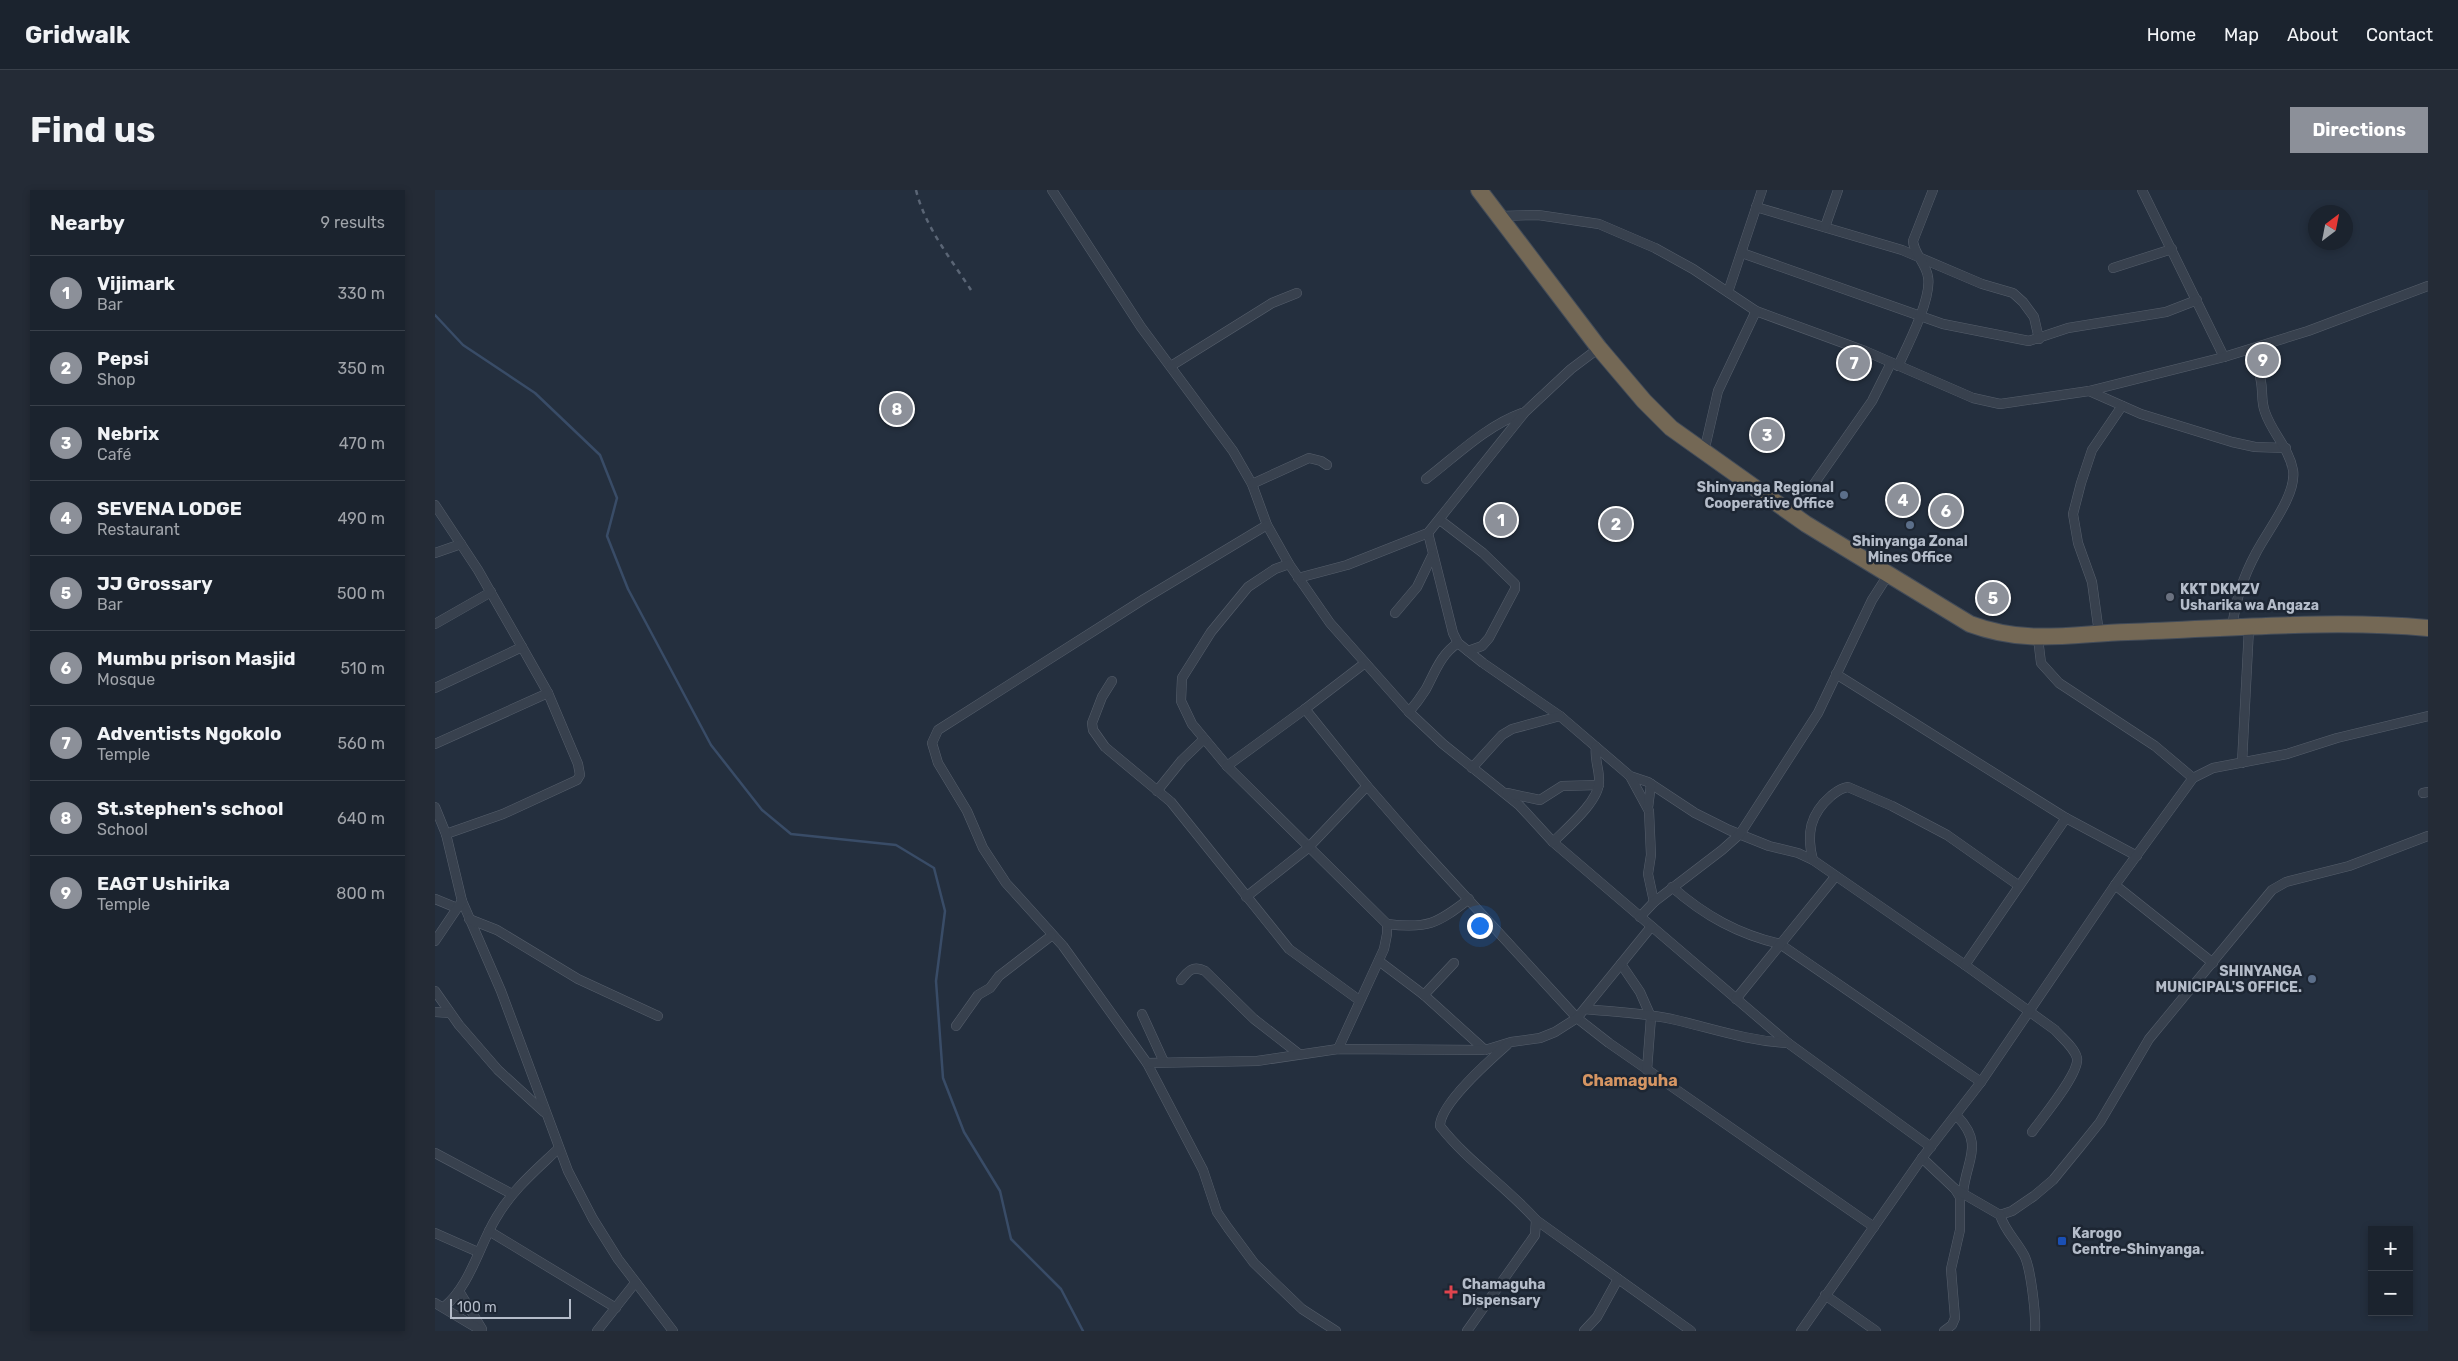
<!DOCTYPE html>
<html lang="en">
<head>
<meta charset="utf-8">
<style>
  body { margin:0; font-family:Rubik,sans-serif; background:#242b36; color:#f1f3f6 }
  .controls { position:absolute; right:15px; bottom:15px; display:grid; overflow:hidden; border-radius:0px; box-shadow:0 2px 8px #0003 }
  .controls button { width:45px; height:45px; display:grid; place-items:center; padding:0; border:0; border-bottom:1px solid #39404a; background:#1b232e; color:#f1f3f6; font:25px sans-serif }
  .compass { position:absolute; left:1873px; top:15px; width:45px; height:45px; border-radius:50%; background:#1b232e; box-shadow:0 2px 8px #0003; rotate:32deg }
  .scale { position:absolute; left:15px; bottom:12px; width:121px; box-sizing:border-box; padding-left:5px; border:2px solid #b4bcc9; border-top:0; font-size:14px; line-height:18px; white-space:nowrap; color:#b4bcc9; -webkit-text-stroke:4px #1d2633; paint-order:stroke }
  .you { position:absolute; left:1044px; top:735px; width:18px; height:18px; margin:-12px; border:4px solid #fff; border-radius:50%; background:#1a73e8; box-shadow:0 0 0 8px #1a73e833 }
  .badge { display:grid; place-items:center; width:32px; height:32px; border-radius:50%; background:#8c9099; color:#fff; font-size:16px; font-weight:700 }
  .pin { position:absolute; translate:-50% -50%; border:2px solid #fff; box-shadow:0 1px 5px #0006 }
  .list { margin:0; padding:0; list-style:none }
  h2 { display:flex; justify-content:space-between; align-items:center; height:65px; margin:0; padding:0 20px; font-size:21px }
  h2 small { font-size:16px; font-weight:400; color:#a0a4aa }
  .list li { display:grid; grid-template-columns:32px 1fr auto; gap:15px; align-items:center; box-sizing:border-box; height:75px; padding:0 20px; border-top:1px solid #39404a }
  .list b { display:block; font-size:19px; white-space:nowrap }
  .list p { margin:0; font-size:16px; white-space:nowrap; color:#a0a4aa }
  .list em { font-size:16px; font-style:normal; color:#a0a4aa }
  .map { position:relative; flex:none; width:1993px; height:1141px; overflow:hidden; border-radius:0px }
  header { display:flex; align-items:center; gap:30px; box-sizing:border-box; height:70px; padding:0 25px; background:#1b232e; border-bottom:1px solid #39404a }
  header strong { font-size:24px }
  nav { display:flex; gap:28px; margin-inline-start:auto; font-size:18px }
  .intro { display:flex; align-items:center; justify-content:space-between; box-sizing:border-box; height:120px; padding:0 30px }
  h1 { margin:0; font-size:35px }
  .button { padding:12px 22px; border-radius:0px; background:#8c9099; color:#fff; font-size:18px; font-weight:700 }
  main { display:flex; gap:30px; padding:0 30px }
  aside { flex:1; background:#1b232e; border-radius:0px; box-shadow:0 2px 8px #0003 }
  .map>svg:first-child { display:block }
</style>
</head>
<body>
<header>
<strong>Gridwalk</strong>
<nav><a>Home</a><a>Map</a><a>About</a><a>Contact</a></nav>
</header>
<div class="intro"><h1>Find us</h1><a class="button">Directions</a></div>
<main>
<aside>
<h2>Nearby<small>9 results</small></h2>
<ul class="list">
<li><span class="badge">1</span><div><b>Vijimark</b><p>Bar</p></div><em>330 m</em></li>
<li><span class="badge">2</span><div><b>Pepsi</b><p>Shop</p></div><em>350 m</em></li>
<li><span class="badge">3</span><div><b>Nebrix</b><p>Café</p></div><em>470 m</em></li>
<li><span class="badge">4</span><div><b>SEVENA LODGE</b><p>Restaurant</p></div><em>490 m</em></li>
<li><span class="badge">5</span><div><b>JJ Grossary</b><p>Bar</p></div><em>500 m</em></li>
<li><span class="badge">6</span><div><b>Mumbu prison Masjid</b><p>Mosque</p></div><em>510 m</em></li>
<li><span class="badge">7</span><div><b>Adventists Ngokolo</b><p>Temple</p></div><em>560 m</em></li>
<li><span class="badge">8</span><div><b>St.stephen's school</b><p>School</p></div><em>640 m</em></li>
<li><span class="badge">9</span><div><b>EAGT Ushirika</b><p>Temple</p></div><em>800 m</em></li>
</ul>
</aside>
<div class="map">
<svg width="1993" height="1141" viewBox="0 0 1993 1141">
  <rect width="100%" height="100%" fill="#242f3e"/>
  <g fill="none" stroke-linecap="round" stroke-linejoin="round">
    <path stroke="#394c67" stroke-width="2.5" d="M0 125 28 155 100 203 165 265 182 308 172 346 193 399 276 555 327 620 356 644 461 655 499 678 510 721 501 791 508 888 529 942 565 1001 576 1049 626 1099 648 1141"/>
    <defs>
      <g id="street">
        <path d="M617 0 706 137 798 261 817 294 832 335 854 374 895 433 974 522 1008 554 1084 615 1118 652 1353 853 1496 957"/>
        <path d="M1707 0 1789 167"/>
        <path d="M1321 17 1467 60 1547 94 1578 103 1588 112 1599 127 1604 149"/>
        <path d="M1065 26 1103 25 1164 34 1220 58 1258 79 1321 121 1430 161 1538 208 1565 214 1654 201 1789 167 1873 141 1993 96"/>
        <path d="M1390 37 1403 0"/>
        <path d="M1307 63 1508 134 1594 151 1633 138 1731 122 1762 110"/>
        <path d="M1678 78 1737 59"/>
        <path d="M1293 102 1327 0"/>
        <path d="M736 176 837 113 862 103"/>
        <path d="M1463 176C1473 155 1497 108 1493 87 1491 73 1479 64 1478 51L1498 0"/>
        <path d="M1654 201 1706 224 1797 252 1820 257 1851 258"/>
        <path d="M1269 262 1283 201 1321 121"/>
        <path d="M991 289C1021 266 1051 236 1087 223"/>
        <path d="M817 294 874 268 886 271 892 275"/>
        <path d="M0 315 43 380 87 457 113 503 143 574 145 585 142 590 68 624 11 644"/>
        <path d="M1358 324 1437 211 1456 173"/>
        <path d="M1005 330 1048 363 1080 394V399L1054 448 1047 456 1033 461"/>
        <path d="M832 335 709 409 503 540 497 553 503 573 532 621 548 658 571 693 628 756 712 873 768 980 782 1022 793 1038 819 1073 867 1119 901 1141"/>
        <path d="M993 343 1018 443 1023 453 1048 473 1125 526 1195 586 1213 592 1260 623 1294 640 1334 656 1363 663 1378 670 1530 775 1620 840C1627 848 1639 857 1642 868 1645 883 1607 928 1597 942"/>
        <path d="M0 363 26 354"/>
        <path d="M854 374 840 379 813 397 776 442 747 488 746 511 757 534 792 576 952 734V744L949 759 903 859"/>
        <path d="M863 388 912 375 993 343 1090 222 1136 179 1164 158"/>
        <path d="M960 423 982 397 997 366"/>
        <path d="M0 434 56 402"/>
        <path d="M1797 439C1800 411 1808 387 1821 363 1832 341 1862 305 1858 280 1854 258 1837 243 1830 222 1826 212 1828 202 1826 192 1825 180 1820 170 1815 160"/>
        <path d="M1664 443 1657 392 1643 353 1638 324 1646 293 1657 260 1687 216"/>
        <path d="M1603 448 1606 473 1624 493 1720 556 1758 588"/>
        <path d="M930 473 870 519 932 596 986 658 1142 828 1174 853 1439 1037"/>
        <path d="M1401 484 1631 628 1702 666"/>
        <path d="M677 491 667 507 657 533 658 540 670 557 736 612 854 759 924 810"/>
        <path d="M0 498 87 457"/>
        <path d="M974 522C980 515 986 507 991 499 1000 482 1006 464 1023 453"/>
        <path d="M0 554 113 503"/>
        <path d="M1807 573 1814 438"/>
        <path d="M792 576 870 519"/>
        <path d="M1037 578 1067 545 1077 539 1125 526"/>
        <path d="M1195 586 1214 621 1216 665 1213 684 1219 712"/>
        <path d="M722 601 747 570 769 549"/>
        <path d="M1072 603 1105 610 1127 596 1164 595"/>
        <path d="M1988 603 1993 602"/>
        <path d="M0 617 11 644 27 711 66 801 133 981 158 1029 183 1069 238 1141"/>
        <path d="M1213 618 1216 594"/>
        <path d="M1118 652C1132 638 1164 611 1164 592 1165 580 1159 570 1161 557"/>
        <path d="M1378 670C1371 644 1375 624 1396 606 1401 602 1405 598 1413 597L1457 616 1512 645 1583 695"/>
        <path d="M1680 695 1778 773"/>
        <path d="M1237 697C1270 726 1303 744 1345 754L1546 892"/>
        <path d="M811 707 873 658 932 596"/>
        <path d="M0 709 22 718"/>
        <path d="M1205 727 1219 712 1287 660 1305 644 1383 523 1437 410 1453 385"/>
        <path d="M34 729 62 740 143 789 223 826"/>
        <path d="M952 734C992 739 1002 734 1034 709"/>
        <path d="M0 751 27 711"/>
        <path d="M944 771 989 805 1050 860"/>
        <path d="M1186 774 1205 802 1216 827 1212 880"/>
        <path d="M1530 775 1631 628"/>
        <path d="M746 790C753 781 758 775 770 781L819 829 864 864"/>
        <path d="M0 801 24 835 63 880 109 922"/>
        <path d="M989 805 1019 773"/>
        <path d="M1301 809 1400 687"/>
        <path d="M1150 819C1180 822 1211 823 1241 830 1279 839 1314 851 1353 853"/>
        <path d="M0 822 15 823"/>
        <path d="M707 824 729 872"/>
        <path d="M521 836 543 805 555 798 564 786 616 746"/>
        <path d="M712 873 822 871 903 859 1050 860 1076 852 1105 848 1120 842 1142 828 1216 737"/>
        <path d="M1522 926C1550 955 1531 970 1528 1003"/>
        <path d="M0 963 77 1004"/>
        <path d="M1487 968 1520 999 1525 1007V1040L1516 1079 1520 1128 1517 1135 1509 1141"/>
        <path d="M1520 999 1565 1025 1577 1021 1599 1006 1618 990 1645 957 1665 932 1714 849 1837 700 1851 692 1914 676 1993 646"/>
        <path d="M1565 1025C1570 1041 1581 1050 1589 1065 1596 1078 1601 1125 1600 1141"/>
        <path d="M1101 1030 1256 1141"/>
        <path d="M54 1041 181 1118"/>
        <path d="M0 1043 43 1062"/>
        <path d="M24 1101 47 1139"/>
        <path d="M1390 1105 1441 1141"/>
        <path d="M0 1113 47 1141"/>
        <path d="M9 1117C35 1096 44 1056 61 1028 77 1000 100 981 123 959"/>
        <path d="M162 1141 200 1093"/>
        <path d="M1032 1141 1100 1045 1101 1030C1071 996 1033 972 1005 936 1005 914 1055 870 1072 855"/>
        <path d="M1149 1141 1162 1127 1183 1089"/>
        <path d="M1366 1141 1487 968 1546 892 1680 695 1758 588 1778 578 1852 564 1902 548 1993 526"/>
      </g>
      <path id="highway" d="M1044 0 1164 158 1209 211 1236 238 1371 334 1535 434C1592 455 1634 444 1693 442 1792 439 1894 429 1993 438"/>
    </defs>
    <use href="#street" stroke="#565f6c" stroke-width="10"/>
    <use href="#highway" stroke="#434c59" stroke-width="18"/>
    <use href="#street" stroke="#38414e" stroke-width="9"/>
    <use href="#highway" stroke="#746855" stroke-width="16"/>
    <path stroke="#5a6575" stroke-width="2.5" stroke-dasharray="5 5" stroke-linecap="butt" d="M481 0C490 37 516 69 536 100"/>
  </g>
  <g fill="#5c6f8a" stroke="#1d2633" stroke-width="2">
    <circle cx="1409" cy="305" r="5"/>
    <circle cx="1475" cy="335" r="5"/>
    <circle cx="1877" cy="789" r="5"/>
  </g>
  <circle fill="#6b7280" stroke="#1d2633" stroke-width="2" cx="1735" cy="407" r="5"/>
  <rect fill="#1a4fb4" stroke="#1d2633" stroke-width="2" x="1622" y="1046" width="10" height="10" rx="2.5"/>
  <path fill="#e0444e" stroke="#1d2633" stroke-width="2" d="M1013.5 1094.5h5v5h5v5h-5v5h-5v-5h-5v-5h5z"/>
  <g text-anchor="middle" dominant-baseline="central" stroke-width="5" stroke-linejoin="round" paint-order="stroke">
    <g font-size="14" font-weight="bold" fill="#b4bcc9" stroke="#1d2633" text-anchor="start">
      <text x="1399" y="297" text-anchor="end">Shinyanga Regional<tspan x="1399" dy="16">Cooperative Office</tspan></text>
      <text x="1475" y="351" text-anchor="middle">Shinyanga Zonal<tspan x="1475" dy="16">Mines Office</tspan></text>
      <text x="1745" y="399">KKT DKMZV<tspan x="1745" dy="16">Usharika wa Angaza</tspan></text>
      <text x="1867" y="781" text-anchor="end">SHINYANGA<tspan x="1867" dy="16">MUNICIPAL'S OFFICE.</tspan></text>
      <text x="1637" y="1043">Karogo<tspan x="1637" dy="16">Centre-Shinyanga.</tspan></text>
      <text x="1027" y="1094">Chamaguha<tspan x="1027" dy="16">Dispensary</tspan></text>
    </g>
    <g font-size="16" font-weight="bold" fill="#d59563" stroke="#1d2633">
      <text x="1195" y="890">Chamaguha</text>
    </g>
  </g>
</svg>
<div class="controls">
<button>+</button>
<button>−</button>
</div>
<svg class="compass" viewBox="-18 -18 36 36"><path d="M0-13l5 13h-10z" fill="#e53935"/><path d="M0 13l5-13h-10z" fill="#a0a4aa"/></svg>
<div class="scale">100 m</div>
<div class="you"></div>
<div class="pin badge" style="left:1066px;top:330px">1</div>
<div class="pin badge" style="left:1181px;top:334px">2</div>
<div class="pin badge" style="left:1332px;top:245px">3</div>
<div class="pin badge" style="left:1468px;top:310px">4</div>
<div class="pin badge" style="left:1558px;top:408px">5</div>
<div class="pin badge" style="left:1511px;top:321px">6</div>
<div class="pin badge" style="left:1419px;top:173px">7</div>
<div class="pin badge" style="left:462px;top:219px">8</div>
<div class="pin badge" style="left:1828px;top:170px">9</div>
</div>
</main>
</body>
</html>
